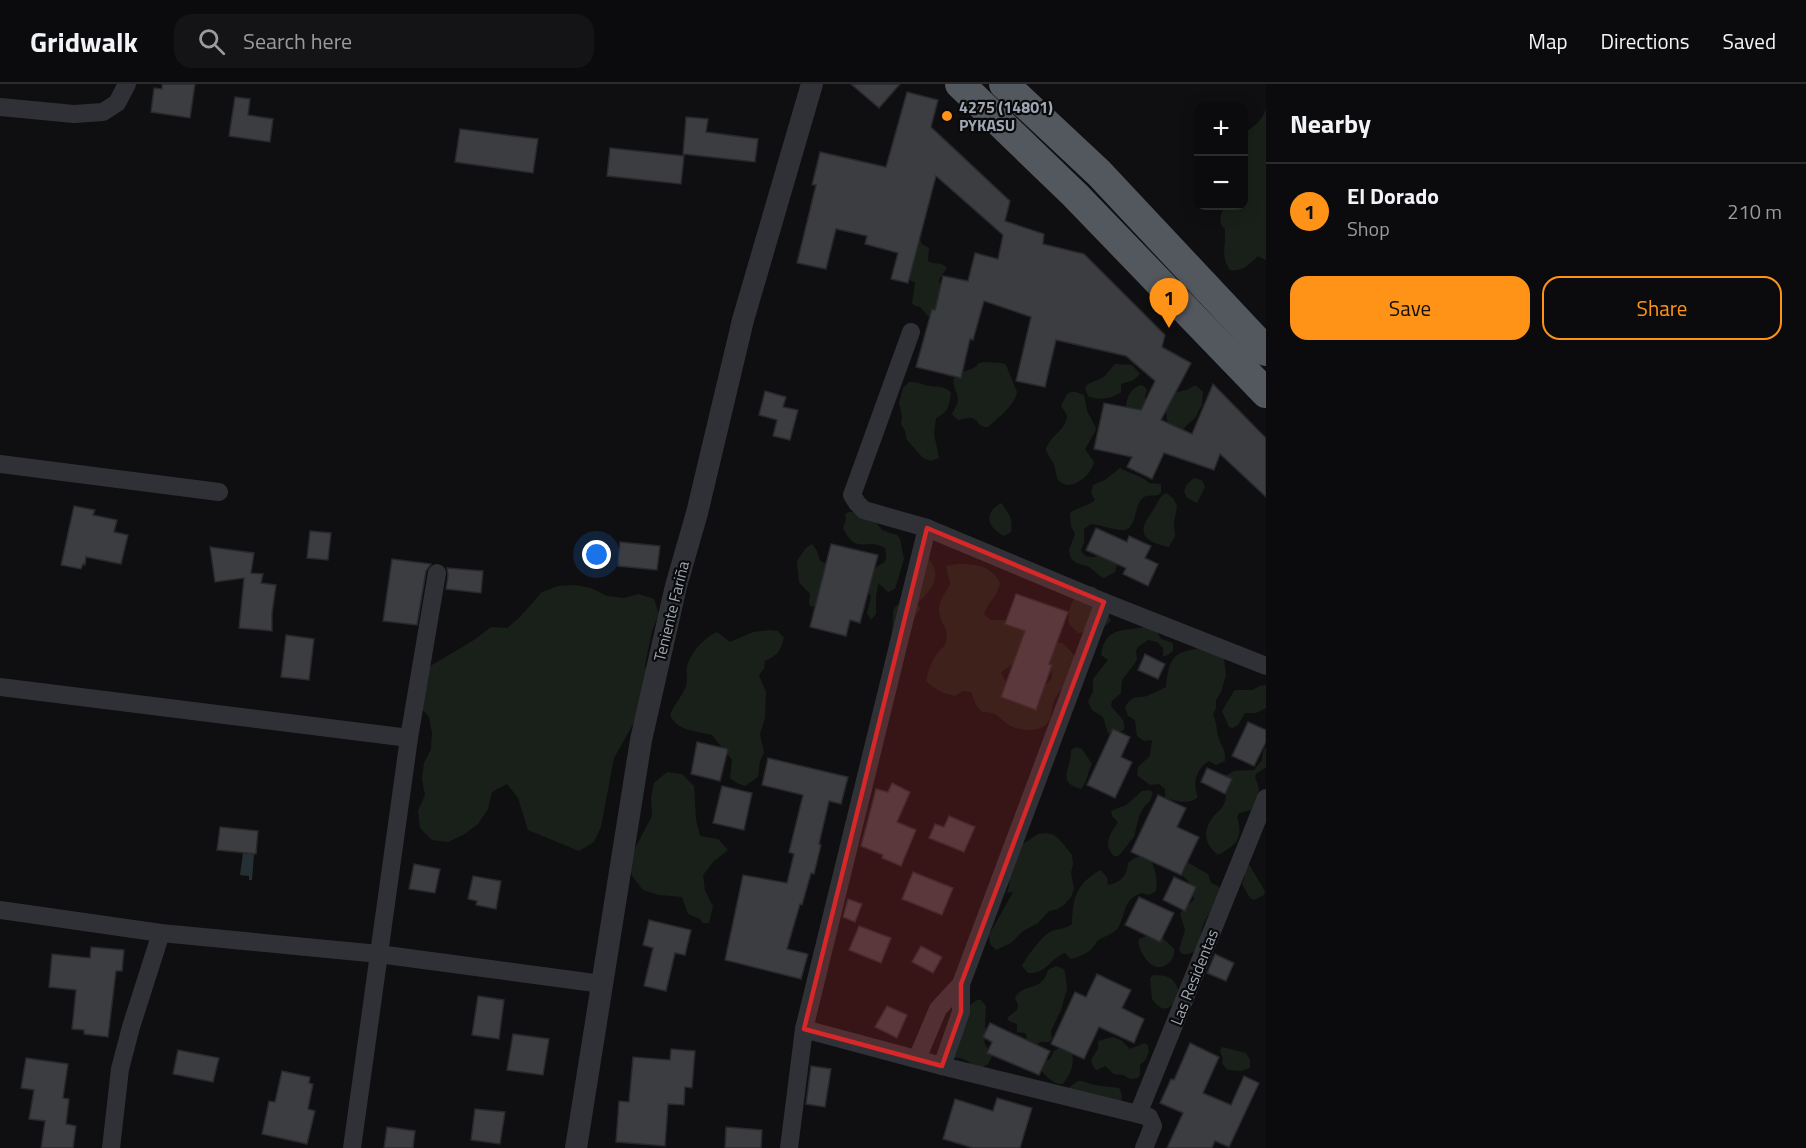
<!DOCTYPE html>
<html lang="en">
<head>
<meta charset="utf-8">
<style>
  body { margin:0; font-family:"Titillium Web",sans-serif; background:#141416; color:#f1f3f6 }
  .controls { position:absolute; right:18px; top:18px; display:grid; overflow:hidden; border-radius:12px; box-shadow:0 3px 15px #0003 }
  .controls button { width:54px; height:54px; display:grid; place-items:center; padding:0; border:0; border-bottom:2px solid #2b2b2e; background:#0b0b0d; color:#f1f3f6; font:30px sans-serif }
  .you { position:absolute; left:597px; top:471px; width:21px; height:21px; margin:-15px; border:4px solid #fff; border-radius:50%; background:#1a73e8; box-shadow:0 0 0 9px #1a73e833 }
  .badge { display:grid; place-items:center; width:39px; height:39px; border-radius:50%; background:#ff9318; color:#111; font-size:20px; font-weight:700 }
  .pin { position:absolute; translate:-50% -50px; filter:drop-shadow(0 2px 3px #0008) }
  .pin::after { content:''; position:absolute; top:32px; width:21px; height:18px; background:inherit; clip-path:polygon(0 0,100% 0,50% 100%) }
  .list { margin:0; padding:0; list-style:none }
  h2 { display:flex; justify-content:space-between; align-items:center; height:78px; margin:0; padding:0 24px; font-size:26px }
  h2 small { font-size:20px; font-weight:400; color:#9a9b9d }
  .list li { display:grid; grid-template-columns:39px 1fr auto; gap:18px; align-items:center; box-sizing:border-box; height:96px; padding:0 24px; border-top:2px solid #2b2b2e }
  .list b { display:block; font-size:22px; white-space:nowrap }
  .list p { margin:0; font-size:20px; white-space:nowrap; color:#9a9b9d }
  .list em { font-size:20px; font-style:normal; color:#9a9b9d }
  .actions { display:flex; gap:12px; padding:18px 24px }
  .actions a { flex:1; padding:14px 0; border:2px solid #ff9318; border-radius:18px; text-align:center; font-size:21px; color:#ff9318 }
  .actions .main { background:#ff9318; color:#111 }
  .icon { flex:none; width:33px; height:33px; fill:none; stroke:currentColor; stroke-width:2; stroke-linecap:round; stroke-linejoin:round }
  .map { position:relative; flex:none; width:1266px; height:1064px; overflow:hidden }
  header { display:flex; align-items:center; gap:36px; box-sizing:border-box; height:84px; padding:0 30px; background:#0b0b0d; border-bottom:2px solid #2b2b2e }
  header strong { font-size:28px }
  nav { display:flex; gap:33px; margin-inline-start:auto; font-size:21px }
  .search { width:420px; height:54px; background:#141416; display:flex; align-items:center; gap:15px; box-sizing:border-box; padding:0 21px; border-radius:18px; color:#9a9b9d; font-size:22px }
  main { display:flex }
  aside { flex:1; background:#0b0b0d }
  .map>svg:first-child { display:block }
</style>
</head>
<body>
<header>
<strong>Gridwalk</strong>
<div class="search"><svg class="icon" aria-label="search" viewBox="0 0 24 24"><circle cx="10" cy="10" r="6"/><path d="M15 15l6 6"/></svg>Search here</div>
<nav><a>Map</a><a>Directions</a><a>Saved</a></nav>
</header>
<main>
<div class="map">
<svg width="1266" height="1064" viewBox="0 0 1266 1064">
  <rect width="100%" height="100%" fill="#0f0f11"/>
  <g fill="#192019" fill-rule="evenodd">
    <path d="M1266 25V176L1258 172C1249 180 1243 188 1230 186 1220 171 1226 164 1225 148 1225 141 1224 146 1221 140 1219 133 1222 127 1225 122H1244L1245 49C1254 42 1262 37 1266 25Z"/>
    <path d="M920 155 922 160 929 164 928 177C934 181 941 177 947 184L940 194 939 198 947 209 932 232H928C923 227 922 222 915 222L912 219 915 199 905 193Z"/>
    <path d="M984 278 1002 279 1006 281 1017 308C1015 321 998 334 988 343 977 343 979 336 972 334 968 333 962 336 958 336L952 330C954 326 957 321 958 317 959 309 950 300 955 293 960 285 972 289 979 279Z"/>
    <path d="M1115 280 1132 281 1140 290 1134 296 1121 300V308C1112 315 1098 317 1088 312L1085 304 1088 300 1104 293Z"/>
    <path d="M909 298C916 298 919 299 925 301 936 304 940 300 951 308 949 321 949 328 936 334L934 350 939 374 931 377 923 374 907 356 905 347 901 340 902 332 899 319 903 304Z"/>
    <path d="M1141 301 1145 303 1147 307 1145 311V327H1126C1125 316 1130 304 1141 301Z"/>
    <path d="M1194 302H1197L1203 308 1202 321C1199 325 1198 328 1196 333 1192 338 1186 340 1183 346L1168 342 1165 321 1174 309 1186 306Z"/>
    <path d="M1071 308H1076L1084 311 1087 327 1095 342 1096 346 1085 365 1094 378C1092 390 1072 408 1060 398 1056 394 1056 388 1055 383 1053 377 1048 372 1046 366 1049 351 1067 347 1067 331L1061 322 1067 310Z"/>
    <path d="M1120 384C1129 390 1142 391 1149 399L1161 400V408L1158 411C1154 412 1147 411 1144 413 1134 419 1137 443 1125 446 1116 447 1101 441 1091 440L1084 445V458L1081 466C1085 475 1093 474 1101 471L1117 480 1115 488 1104 494C1098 492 1097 489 1092 485 1085 479 1078 483 1071 474L1069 466 1075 450 1071 442 1070 429C1078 423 1087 423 1095 416L1091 409 1093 401 1105 396Z"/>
    <path d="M1194 394 1202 396 1205 403 1197 419 1187 414 1184 407 1187 400Z"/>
    <path d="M1166 409 1173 414 1177 422 1174 439 1175 452 1169 463C1145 458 1135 450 1152 428 1157 422 1158 413 1166 409Z"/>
    <path d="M1001 419C1009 429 1013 435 1011 448L1004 452C987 443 983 430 1001 419Z"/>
    <path d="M849 428H854L874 436 882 446 897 451 900 455 904 475 895 505 888 508 882 502 878 500 876 512V530L871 536 867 529 871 513 869 509 865 507C868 501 870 494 873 488 879 476 890 484 885 464 865 453 857 472 843 444L846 436 845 430Z"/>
    <path d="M812 460 817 467 820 477 830 481 820 520 811 523 809 519 810 510 799 498 797 477 806 464Z"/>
    <path d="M929 475C944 493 930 507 918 519L920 525 913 536 892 552 893 527 895 523 912 510 922 479Z"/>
    <path d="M957 480C976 480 991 481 1000 499 998 512 988 518 984 530L990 536H1006L1023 540 1039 556 1063 559 1075 572C1073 579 1072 588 1070 594 1066 603 1057 608 1054 617 1051 623 1052 630 1050 635 1045 648 1025 648 1013 643 999 637 1000 627 982 628L976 621 971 608 963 607 955 612C944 610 934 605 926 597 928 586 932 576 939 567 941 565 944 563 945 560 952 547 938 538 939 525 939 515 947 508 950 499L946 482ZM1030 574 1051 586 1052 594C1043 605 1028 615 1014 615L1001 588 1021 575Z"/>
    <path d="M575 501 591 504 607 512 624 514 639 510 654 515 659 530 652 547 645 581 648 597 640 628 614 674 601 743 594 758 579 767 528 746 518 714 507 700 492 708 488 725 478 740 463 751 448 758 432 756 420 744 418 727 425 711 422 695 424 679 431 665 432 649 429 633 418 621 417 590 474 556 491 543 507 544 519 534 542 508 558 502Z"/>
    <path d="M1091 502 1095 503 1100 510 1111 537C1104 545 1089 548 1078 549L1069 540C1066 524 1075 507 1091 502Z"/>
    <path d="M1145 543 1157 547 1161 555 1173 559V567L1166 572H1163V564L1157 558 1148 556 1138 563 1136 567 1137 575 1135 579 1122 596 1121 609 1112 617 1111 621C1115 630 1127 634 1124 646L1112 651 1108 649 1103 633 1092 626 1088 618 1093 607V595L1108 576 1101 571C1105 543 1122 547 1145 543Z"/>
    <path d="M770 546 778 547 784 554C781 566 777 572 765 577L764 585 759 591 766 608 765 634 760 650 764 669 760 677 758 693 745 702 737 699 730 694 732 676 712 651C696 647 677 647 670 631 674 620 682 613 686 602 688 596 686 590 687 583 690 569 704 554 717 548L730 558 753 548Z"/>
    <path d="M1206 563 1224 575 1226 591 1221 608 1216 616V624L1213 631C1217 639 1216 644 1218 652 1221 663 1226 664 1225 677L1216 681 1209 677C1196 685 1192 699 1198 713 1187 722 1178 717 1165 714V705L1159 700 1150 701 1137 691 1138 683 1150 672 1152 656 1144 657 1137 652 1135 636 1128 632 1125 623C1134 610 1134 615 1147 612 1153 609 1160 606 1166 603 1169 569 1176 568 1206 563Z"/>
    <path d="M1266 601V624L1256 629H1245L1238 641 1233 644 1229 643 1222 627 1234 607 1235 606H1253L1259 602Z"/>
    <path d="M1266 662V683L1256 690 1255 694C1262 707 1258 714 1252 726L1239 729 1237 733C1244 755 1236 761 1218 771 1204 759 1202 748 1213 733 1216 729 1221 726 1223 722 1228 714 1226 702 1224 693L1234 687 1254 686 1262 676 1263 668Z"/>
    <path d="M1076 663 1082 665 1092 680C1087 689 1088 697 1081 705 1055 698 1072 684 1071 666Z"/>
    <path d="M667 688 682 690 694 702 696 736 700 752 718 755 728 766 714 777 703 791 705 807 713 822 709 839H703L700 835 688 830 682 813 659 811 643 806 632 792 629 776 652 732 651 715 654 699Z"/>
    <path d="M1150 706 1153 709 1150 717 1143 724 1139 732 1134 753 1121 769 1118 772H1114C1102 760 1111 749 1118 738L1112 732 1111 727 1126 721 1142 707Z"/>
    <path d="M1046 749 1054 751 1060 756 1072 771 1073 780 1071 789 1074 805 1071 813 1065 820 1058 825 1049 827 1038 839 1023 847 1011 859 996 866 990 860 989 851 1013 808 1007 809 1009 802 1010 768 1038 750Z"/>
    <path d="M1141 772 1150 774C1155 784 1158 795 1156 807L1149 811 1141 809C1122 817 1127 827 1119 842 1115 850 1107 851 1100 855 1095 858 1098 857 1094 862 1088 870 1079 873 1070 875L1065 869C1049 875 1047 890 1028 889L1022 882C1026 874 1041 853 1050 848 1058 844 1064 846 1072 840 1073 812 1076 801 1100 786L1107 793 1108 801C1121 798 1127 792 1128 779L1134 774Z"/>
    <path d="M1187 778 1208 790 1211 799 1218 802 1221 805C1216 817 1210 828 1204 839 1198 851 1203 872 1182 870L1179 866 1185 846 1180 830 1182 826 1194 816C1192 806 1190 796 1181 791Z"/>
    <path d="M1247 780 1250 782 1265 807 1264 811 1254 816 1250 814 1242 800 1245 791 1243 787Z"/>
    <path d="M1151 850H1159L1174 865C1176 876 1163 888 1152 881 1145 876 1137 863 1139 855Z"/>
    <path d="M1056 882 1064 885 1065 889 1067 905 1061 926 1051 947 1052 955 1049 958H1040L1034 964 1024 961 1027 953 1025 949 1017 948V940L1009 937 1007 934 1017 926 1018 921 1015 914C1023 898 1042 909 1048 886Z"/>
    <path d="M1153 891C1170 891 1174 894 1180 910 1172 924 1164 932 1152 915L1150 894Z"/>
    <path d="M977 916H981L986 922 985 942 987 950 984 958 992 972 988 980 981 984C967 980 965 970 950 975L970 921Z"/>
    <path d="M1113 953 1121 956 1130 965 1145 959 1148 962 1149 967 1146 975 1140 981V990L1138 994 1130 995 1123 991 1114 990 1105 982 1097 986 1094 984 1091 976 1098 965V957Z"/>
    <path d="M1063 962 1072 969C1075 981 1070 990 1063 1000 1052 1001 1046 991 1039 984V980L1050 975 1054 967Z"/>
    <path d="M1222 963 1246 969 1250 976V984L1242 987 1227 986 1222 979 1223 975 1220 967Z"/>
    <path d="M1078 997H1082L1094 1001 1119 1004C1123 1010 1122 1016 1120 1023L1068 1004Z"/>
  </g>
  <path fill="#253035" d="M243 769 254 770 252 796H249V792L240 791Z"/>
  <g fill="#3b3d41" stroke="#29292d" stroke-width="1.5">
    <path d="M162 0H195L190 34 151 28 154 4 162 5Z"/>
    <path d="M851 0H900L879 24Z"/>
    <path d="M907 8 938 16 931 43 1010 117 1005 137 1044 150 1043 160 1084 170 1165 251 1162 263 1191 279 1161 336 1192 350 1213 300 1266 354V413L1220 370 1214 386 1164 369 1152 395 1127 383 1132 373 1094 365 1104 319 1141 326 1155 297 1126 272 1056 256 1045 303 1016 297 1031 233 984 217 973 256 970 255 961 294 916 283 932 225 935 226 943 192 968 197 975 169 998 175 1003 151 936 92 908 199 891 195 898 169 865 160 867 152 836 145 826 185 797 179 816 101H812L820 68 886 83Z"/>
    <path d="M235 13 250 15 248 31 273 35 270 58 229 52Z"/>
    <path d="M686 33 708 35 706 48 758 55 755 78 683 70Z"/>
    <path d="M460 45 538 55 533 89 455 78Z"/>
    <path d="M610 64 684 72 681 100 607 92Z"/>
    <path d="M765 307 786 313 783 323 798 326 790 356 773 352 777 336 759 331Z"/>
    <path d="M74 422 95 426 93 431 117 436 114 448 128 451 121 480 86 473 85 481 83 480 81 485 61 481Z"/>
    <path d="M1096 444 1127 458 1129 452 1151 462 1145 474 1158 480 1148 502 1123 490 1126 484 1086 466Z"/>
    <path d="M310 447 331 449 328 476 307 474Z"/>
    <path d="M620 458 660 462 657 486 618 482Z"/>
    <path d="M831 460 878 471 860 539 850 536 846 552 810 543Z"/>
    <path d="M210 463 254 469 251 489 263 490 261 499 276 501 272 529V547L239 544 244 494 215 498Z"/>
    <path d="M392 475 431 480 426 487 417 541 383 537Z"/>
    <path d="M447 484 483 487 481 509 446 505 448 491Z"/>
    <path d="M1016 510 1068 528 1049 580 1052 581 1036 626 1001 613 1025 547 1005 540Z"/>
    <path d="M286 551 314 555 309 596 281 593Z"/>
    <path d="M1145 570 1165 580 1158 595 1138 586Z"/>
    <path d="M1248 638 1266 646V658L1254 682 1232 672Z"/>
    <path d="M1113 645 1130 653 1121 673 1132 678 1115 714 1087 701Z"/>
    <path d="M697 658 728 665 720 697 691 690Z"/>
    <path d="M768 674 848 693 841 720 829 717 819 760 821 761 814 790 811 789 802 821 800 820 787 865 808 870 801 895 725 876 743 791 787 799 794 770 789 768 803 711 762 701Z"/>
    <path d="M1207 684 1232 695 1225 710 1201 698Z"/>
    <path d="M892 699 910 708 897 738 916 746 901 782 882 774 883 771 861 762 876 705 888 708Z"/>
    <path d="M722 702 752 709 744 746 713 739Z"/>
    <path d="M1158 711 1186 724 1177 743 1199 753 1181 791 1131 768Z"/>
    <path d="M949 732 975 743 964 768 929 754 935 740 944 743Z"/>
    <path d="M220 743 258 747 256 770 217 766Z"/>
    <path d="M414 780 440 785 435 809 409 805Z"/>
    <path d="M913 788 953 804 942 831 902 815Z"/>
    <path d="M473 792 501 797 496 825 476 821 477 817 468 815Z"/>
    <path d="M1174 793 1196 803 1185 827 1163 816Z"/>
    <path d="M1139 813 1174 829 1160 858 1125 841Z"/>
    <path d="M848 815 862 820 855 838 843 833Z"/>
    <path d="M649 836 691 846 685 871 675 869 666 907 644 902 653 864 643 861Z"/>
    <path d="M859 842 891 854 881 879 849 866Z"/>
    <path d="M921 862 942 873 933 889 912 878Z"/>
    <path d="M91 863 124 866 122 887H116L108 953 84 950V946L72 945 76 906 49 903 52 870 90 874Z"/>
    <path d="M1215 870 1234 879 1226 897 1207 889Z"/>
    <path d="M1097 890 1131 906 1122 924 1144 935 1134 959 1099 943 1084 975 1051 960 1075 908 1086 913Z"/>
    <path d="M478 912 504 916 499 955 472 951Z"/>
    <path d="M887 922 907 931 897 954 875 943Z"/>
    <path d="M990 939 1050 967 1039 991 987 969 992 958 983 953Z"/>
    <path d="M513 950 549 955 543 991 507 986Z"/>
    <path d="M1190 959 1219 973 1203 1009 1231 1021 1244 992 1259 999 1229 1063 1215 1057 1212 1064H1167L1183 1029 1160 1019 1171 995 1174 996Z"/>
    <path d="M671 965 695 967 692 1004 685 1003 684 1021 668 1020 665 1062 616 1058 619 1017 629 1018 633 973 670 976Z"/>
    <path d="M178 966 219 974 213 998 173 990Z"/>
    <path d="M26 974 68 980 63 1014 69 1015 66 1040 76 1042 73 1064H41L45 1037 29 1035 34 1006 21 1004Z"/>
    <path d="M811 982 831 985 825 1023 806 1020Z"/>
    <path d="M282 987 310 993 309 999 313 1000 308 1025 315 1027 307 1060 262 1050 269 1017 275 1018Z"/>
    <path d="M997 1014 1032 1024 1020 1064H973L943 1055 955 1015 993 1027Z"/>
    <path d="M475 1025 505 1028 500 1060 471 1056Z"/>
    <path d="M387 1043 415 1047 413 1064H384Z"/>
    <path d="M726 1043 762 1046 761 1064H725Z"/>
  </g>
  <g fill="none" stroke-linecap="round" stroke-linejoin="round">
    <g stroke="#303136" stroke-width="18">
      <path d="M0 23 74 30 103 28 117 19 127 0"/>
      <path d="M911 248 852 411 857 419 864 426 927 444 1104 518 1266 582"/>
      <path d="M0 380 219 408"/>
      <path d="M0 603 409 654"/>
      <path d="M0 826 161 849 379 870 602 900"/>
      <path d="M804 945 927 444"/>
      <path d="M917 975 938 925 961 900"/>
      <path d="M942 982 961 928V900L1104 518"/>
      <path d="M111 1064 120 985 131 943 161 849"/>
      <path d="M352 1064 409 654 437 489"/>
      <path d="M789 1064 804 945 942 982 1138 1030"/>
      <path d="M1144 1064 1153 1042 1149 1033 1138 1030 1266 714"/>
    </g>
    <path stroke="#303136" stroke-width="22" d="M576 1064 641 656 676 502 697 429 743 236 812 0"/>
    <g stroke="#53585e" stroke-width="30">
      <path d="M960 0 1075 111 1266 309"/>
      <path d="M1004 0 1099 89 1266 267"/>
    </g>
  </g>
  <path fill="#d62828" fill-opacity="0.2" stroke="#d62828" stroke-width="4.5" stroke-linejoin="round" d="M927 444 1104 518 961 900V928L942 982 804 945Z"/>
  <circle fill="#ff9318" stroke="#0a0a0b" stroke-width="2" cx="947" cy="32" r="6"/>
  <g text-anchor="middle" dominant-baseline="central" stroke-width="4.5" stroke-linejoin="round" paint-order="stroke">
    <g font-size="16" font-weight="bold" fill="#9ea7b3" stroke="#0a0a0b" text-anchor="start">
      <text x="959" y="23">4275 (14801)<tspan x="959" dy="18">PYKASU</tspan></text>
    </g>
    <g font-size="16" fill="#9ea7b3" stroke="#0a0a0b">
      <text transform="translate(671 527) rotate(-76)">Teniente Fariña</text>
      <text transform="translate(1194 893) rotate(-68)">Las Residentas</text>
    </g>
  </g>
</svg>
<div class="controls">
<button>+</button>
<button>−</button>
</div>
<div class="you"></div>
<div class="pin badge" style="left:1169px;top:244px">1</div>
</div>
<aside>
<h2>Nearby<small></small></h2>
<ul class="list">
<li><span class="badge">1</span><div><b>El Dorado</b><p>Shop</p></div><em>210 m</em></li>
</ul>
<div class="actions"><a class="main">Save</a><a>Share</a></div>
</aside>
</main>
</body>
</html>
